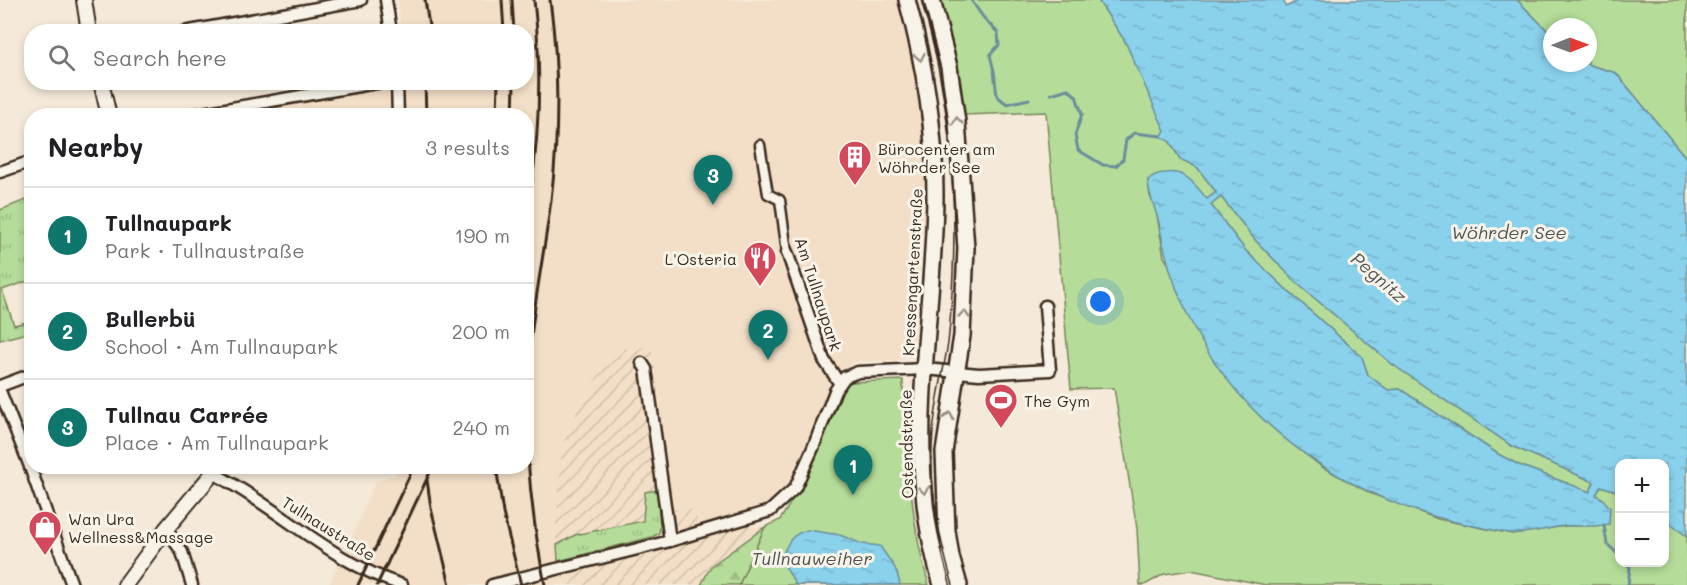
<!DOCTYPE html>
<html lang="en">
<head>
<meta charset="utf-8">
<style>
  body { margin:0; font-family:Mali,sans-serif; background:#f6f6f6; color:#202124 }
  .controls { position:absolute; right:18px; bottom:18px; display:grid; overflow:hidden; border-radius:12px; box-shadow:0 3px 9px #0003 }
  .controls button { width:54px; height:54px; display:grid; place-items:center; padding:0; border:0; border-bottom:2px solid #e0e0e0; background:#fff; color:#202124; font:30px sans-serif }
  .compass { position:absolute; left:1543px; top:18px; width:54px; height:54px; border-radius:50%; background:#fff; box-shadow:0 3px 9px #0003; rotate:89deg }
  .you { position:absolute; left:1101px; top:302px; width:21px; height:21px; margin:-15px; border:4px solid #fff; border-radius:50%; background:#1a73e8; box-shadow:0 0 0 9px #1a73e833 }
  .badge { display:grid; place-items:center; width:39px; height:39px; border-radius:50%; background:#0f766e; color:#fff; font-size:20px; font-weight:700 }
  .pin { position:absolute; translate:-50% -50px; filter:drop-shadow(0 2px 3px #0008) }
  .pin::after { content:''; position:absolute; top:32px; width:21px; height:18px; background:inherit; clip-path:polygon(0 0,100% 0,50% 100%) }
  .list { margin:0; padding:0; list-style:none }
  h2 { display:flex; justify-content:space-between; align-items:center; height:78px; margin:0; padding:0 24px; font-size:26px }
  h2 small { font-size:20px; font-weight:400; color:#757577 }
  .list li { display:grid; grid-template-columns:39px 1fr auto; gap:18px; align-items:center; box-sizing:border-box; height:96px; padding:0 24px; border-top:2px solid #e0e0e0 }
  .list b { display:block; font-size:22px; white-space:nowrap }
  .list p { margin:0; font-size:20px; white-space:nowrap; color:#757577 }
  .list em { font-size:20px; font-style:normal; color:#757577 }
  .icon { flex:none; width:33px; height:33px; fill:none; stroke:currentColor; stroke-width:2; stroke-linecap:round; stroke-linejoin:round }
  .map { position:relative; flex:none; width:1687px; height:585px; overflow:hidden }
  .search { position:absolute; background:#fff; box-shadow:0 3px 9px #0003; left:24px; top:24px; width:510px; height:66px; display:flex; align-items:center; gap:15px; box-sizing:border-box; padding:0 21px; border-radius:24px; color:#757577; font-size:22px }
  .panel { position:absolute; background:#fff; box-shadow:0 3px 9px #0003; left:24px; top:108px; width:510px; height:366px; border-radius:24px }
  .map>svg:first-child { display:block }
</style>
</head>
<body>
<div class="map">
<svg width="1687" height="585" viewBox="0 0 1687 585">
  <defs>
    <pattern id="industrial-furrows" width="10" height="10" patternUnits="userSpaceOnUse" patternTransform="scale(1.5)"><rect width="10" height="10" fill="#f3dfc7"/><path d="M-1 1l2-2M0 10L10 0M9 11l2-2" fill="none" stroke="#d1c0aa"/></pattern>
    <pattern id="grass-tufts" width="24" height="20" patternUnits="userSpaceOnUse" patternTransform="scale(1.5)"><rect width="24" height="20" fill="#b5dd99"/><path d="M3 7l-1-3M5 7V3M7 7l1-3M15 17l-1-3M17 17v-4M19 17l1-3" fill="none" stroke="#9dbe83"/></pattern>
    <pattern id="forest-firs" width="22" height="20" patternUnits="userSpaceOnUse" patternTransform="scale(1.5)"><rect width="22" height="20" fill="#b5dd99"/><path d="M5 1l3.5 6h-7zM16 11l3.5 6h-7z" fill="#9dbe83"/></pattern>
    <pattern id="water-ripples" width="26" height="14" patternUnits="userSpaceOnUse" patternTransform="scale(1.5)"><rect width="26" height="14" fill="#8ad1ec"/><path d="M2 4q2-2 4 0t4 0M15 11q2-2 4 0t4 0" fill="none" stroke="#78b4ca"/></pattern>
  </defs>
  <rect width="100%" height="100%" fill="#f5ead9"/>
  <filter id="ink" filterUnits="userSpaceOnUse"><feTurbulence type="fractalNoise" baseFrequency=".0167" numOctaves="2"/><feDisplacementMap in="SourceGraphic" scale="12" xChannelSelector="R" yChannelSelector="G"/><feConvolveMatrix kernelMatrix="1 2 1 2 8 2 1 2 1" color-interpolation-filters="sRGB"/></filter>
  <g filter="url(#ink)">
    <path fill="#f3dfc7" d="M398 0H899L916 78 921 113 927 187V225L922 235 914 349 910 356 900 360 853 362 833 389 793 484 773 503 763 509 698 528 673 510 651 347 555 536 558 561 564 585H329L338 563 351 570 357 556 347 550 375 482 396 474 395 467 526 466V116H222L389 83 526 82V32L401 31Z"/>
    <path fill="url(#industrial-furrows)" d="M651 347 673 510 695 509 699 534 745 526 765 527 711 565 701 585H564L558 561 652 537 645 492 643 521 575 535 557 545 555 536 562 447 580 404 615 349Z"/>
    <g fill="url(#grass-tufts)" stroke="#78845c" stroke-width="1.5">
      <path d="M31 198V280L2 290 14 325 31 321V332L0 340V210Z"/>
      <path d="M657 490 660 526 659 533 652 537 558 561 557 545 575 535 643 521 645 492Z"/>
    </g>
    <path fill="url(#forest-firs)" stroke="#78845c" stroke-width="1.5" d="M765 527 739 585H701L711 566Z"/>
    <g fill="#b5dd99" stroke="#78845c" stroke-width="1.5">
      <path d="M940 0H1098L1125 41 1166 132 1161 136 1170 142 1180 159 1197 167 1216 192 1208 199 1148 180 1150 196 1156 209 1164 257 1278 432 1322 467 1372 494 1438 519 1512 534 1566 526 1604 525 1603 499 1596 495 1601 486 1619 492 1620 562H1664L1665 520 1687 536V585H1266L1191 570 1164 574 1145 585H1140L1137 529 1114 388 1071 389 1046 112 964 115 954 55Z"/>
      <path d="M1517 0H1687V159L1616 73 1583 63H1588V27H1552V35Z"/>
      <path d="M1221 197 1257 242 1298 284 1392 364 1512 446 1594 482 1590 492 1519 465 1498 454 1400 389 1388 390 1368 375 1362 357 1289 292 1246 251 1211 205Z"/>
      <path d="M903 380V399H909C908 463 910 524 929 585H739L765 527 780 520 807 476 844 388 851 382Z"/>
    </g>
    <g fill="url(#water-ripples)" stroke="#6a8e9a" stroke-width="1.5" fill-rule="evenodd">
      <path d="M1098 0H1283L1286 7 1299 0H1517L1552 35V63H1583L1616 73 1687 159V536L1665 520 1664 464H1620L1619 492 1601 486 1596 495 1603 499 1610 508 1609 524C1594 528 1579 525 1564 526 1547 528 1527 535 1510 533 1500 532 1489 529 1479 527 1321 498 1186 387 1159 223 1156 209 1148 195 1148 180 1153 175 1158 173 1165 173 1187 170 1194 184 1207 199L1216 192 1197 167 1180 159 1170 142 1161 136 1165 131 1125 41ZM1221 197 1257 242 1298 284 1392 364 1512 446 1594 482 1590 492 1519 465 1498 454 1400 389 1388 390 1368 375 1362 357 1289 292 1246 251 1211 205Z"/>
      <path d="M808 530 840 535 862 544 880 546C890 563 896 563 900 585H796L781 559C788 543 790 534 808 530Z"/>
    </g>
    <g fill="none" stroke-linecap="round" stroke-linejoin="round">
      <g stroke="#6a8e9a" stroke-width="3">
        <path d="M971 0 983 17 998 33 999 45 990 55 994 71 997 96 1007 104 1029 99"/>
        <path d="M1051 94 1068 89 1076 96 1082 114 1075 135 1078 150 1103 165 1116 166 1123 159 1126 140 1134 133 1161 136"/>
        <path d="M1604 525 1607 544 1620 556"/>
        <path d="M1626 562 1630 567 1628 585"/>
      </g>
      <defs>
        <path id="pedestrian" d="M760 145 768 194 780 200 787 252"/>
        <g id="minor">
          <path d="M386 0 391 32"/>
          <path d="M184 32 361 0"/>
          <path d="M397 82 398 116"/>
          <path d="M185 116 382 82"/>
          <path d="M0 172 32 161"/>
          <path d="M787 252 824 360 840 384"/>
          <path d="M642 363 646 369 670 541"/>
          <path d="M0 386 32 374"/>
          <path d="M0 391 29 464 72 585"/>
          <path d="M213 473C278 507 331 562 402 585"/>
          <path d="M166 529 182 552 192 585"/>
          <path d="M492 585 670 541 770 511 795 488 813 448 835 391 845 377 858 372 925 369 979 374 1050 370 1045 306"/>
        </g>
        <g id="tertiary">
          <path d="M84 0 89 32"/>
          <path d="M101 82 109 116"/>
          <path d="M125 585 166 529 213 473 216 466"/>
        </g>
        <g id="secondary">
          <path d="M907 0C924 62 935 128 935 193 935 292 915 392 924 492 926 523 933 554 942 585"/>
          <path d="M932 0 949 67 957 122 966 248 962 336 944 452 947 531 951 557 959 585"/>
        </g>
      </defs>
      <use href="#pedestrian" stroke="#3b2a1e" stroke-width="13"/>
      <use href="#minor" stroke="#3b2a1e" stroke-width="15"/>
      <use href="#tertiary" stroke="#3b2a1e" stroke-width="18"/>
      <use href="#secondary" stroke="#3b2a1e" stroke-width="20"/>
      <use href="#pedestrian" stroke="#f7f3e8" stroke-width="8"/>
      <use href="#minor" stroke="#f7f3e8" stroke-width="10"/>
      <use href="#tertiary" stroke="#f7f3e8" stroke-width="14"/>
      <use href="#secondary" stroke="#f7f3e8" stroke-width="15"/>
      <path stroke="#3b2a1e" stroke-width="1.5" d="M921 0C950 94 958 195 952 293 951 309 950 326 948 343 943 373 936 402 933 432 928 484 938 536 953 585"/>
      <g stroke="#3b2a1e" stroke-width="3">
        <path d="M425 0 430 32"/>
        <path d="M502 0 504 32"/>
        <path d="M512 0 514 32"/>
        <path d="M425 82 426 116"/>
        <path d="M497 116 498 82"/>
        <path d="M513 116 514 82"/>
        <path d="M526 222C539 148 543 75 534 0"/>
        <path d="M496 466 503 513 521 585"/>
        <path d="M427 480 431 508 450 585"/>
        <path d="M358 585 414 466"/>
        <path d="M377 585 433 466"/>
        <path d="M545 585C531 514 523 440 528 367 532 311 544 256 551 200 559 134 559 66 550 0"/>
      </g>
    </g>
    <defs><path id="oneway-chevron" d="M-2-3.5L2.5 0L-2 3.5" fill="none" stroke-width="1.6" stroke-linecap="round" stroke-linejoin="round" transform="scale(1.5)"/></defs>
    <g stroke="#998e83">
      <use href="#oneway-chevron" transform="translate(920 57) rotate(79)"/>
      <use href="#oneway-chevron" transform="translate(957 121) rotate(-97)"/>
      <use href="#oneway-chevron" transform="translate(964 314) rotate(-86)"/>
      <use href="#oneway-chevron" transform="translate(949 416) rotate(-78)"/>
      <use href="#oneway-chevron" transform="translate(924 490) rotate(85)"/>
    </g>
  </g>
  <defs>
    <symbol id="building-pin" viewBox="-11 -11 22 30"><path d="M0 17L-7.5 6A9.5 9.5 0 1 1 7.5 6Z" fill="#d1495b" stroke="#f7f3e8"/><path d="M-4-6H4V6H1V3H-1V6H-4ZM-2.5-4.3h1.7v1.8h-1.7ZM.8-4.3h1.7v1.8H.8ZM-2.5-1h1.7V.8h-1.7ZM.8-1h1.7V.8H.8Z" fill="#fff"/></symbol>
    <symbol id="restaurant-pin" viewBox="-11 -11 22 30"><path d="M0 17L-7.5 6A9.5 9.5 0 1 1 7.5 6Z" fill="#d1495b" stroke="#f7f3e8"/><path d="M-5-6h1v4h1v-4h1v4h1v-4h1v5L-1.5 .5V6h-2V.5L-5-1ZM5-6V6H3V1.5H1.5Q1.5-4 5-6Z" fill="#fff"/></symbol>
    <symbol id="stadium-pin" viewBox="-11 -11 22 30"><path d="M0 17L-7.5 6A9.5 9.5 0 1 1 7.5 6Z" fill="#d1495b" stroke="#f7f3e8"/><path d="M0-5a6.5 5 0 1 0 0 10a6.5 5 0 1 0 0-10ZM-3.5-1.8h7v3.6h-7Z" fill="#fff"/></symbol>
    <symbol id="shop-pin" viewBox="-11 -11 22 30"><path d="M0 17L-7.5 6A9.5 9.5 0 1 1 7.5 6Z" fill="#d1495b" stroke="#f7f3e8"/><path d="M-5-2.5h2.3a2.7 3.5 0 0 1 5.4 0H5L5.5 6h-11ZM-1.5-2.5h3a1.5 2.3 0 0 0-3 0Z" fill="#fff"/></symbol>
  </defs>
  <g fill-rule="evenodd">
    <use href="#building-pin" x="836" y="138" width="38" height="52"/>
    <use href="#restaurant-pin" x="741" y="239" width="38" height="52"/>
    <use href="#stadium-pin" x="982" y="381" width="38" height="52"/>
    <use href="#shop-pin" x="26" y="508" width="38" height="52"/>
  </g>
  <g text-anchor="middle" dominant-baseline="central" stroke-width="6" stroke-linejoin="round" paint-order="stroke">
    <g font-size="16" fill="#3b2a1e" stroke="#f7f3e8" text-anchor="start">
      <text x="878" y="148">Bürocenter am<tspan x="878" dy="18">Wöhrder See</tspan></text>
      <text x="737" y="258" text-anchor="end">L'Osteria</text>
      <text x="1024" y="400">The Gym</text>
      <text x="68" y="518">Wan Ura<tspan x="68" dy="18">Wellness&amp;Massage</tspan></text>
    </g>
    <g font-size="16" fill="#3b2a1e" stroke="#f7f3e8">
      <text transform="translate(912 272) rotate(-87)">Kressengartenstraße</text>
      <text transform="translate(819 294) rotate(72)">Am Tullnaupark</text>
      <text transform="translate(906 444) rotate(-91)">Ostendstraße</text>
      <text transform="translate(329 528) rotate(32)">Tullnaustraße</text>
    </g>
    <g font-size="18" font-style="italic" fill="#4f5452" stroke="#f7f3e8">
      <text x="1509" y="232">Wöhrder See</text>
      <text transform="translate(1379 277) rotate(41)">Pegnitz</text>
      <text x="812" y="558">Tullnauweiher</text>
    </g>
  </g>
</svg>
<div class="controls">
<button>+</button>
<button>−</button>
</div>
<svg class="compass" viewBox="-18 -18 36 36"><path d="M0-13l5 13h-10z" fill="#e53935"/><path d="M0 13l5-13h-10z" fill="#757577"/></svg>
<div class="you"></div>
<div class="pin badge" style="left:853px;top:495px">1</div>
<div class="pin badge" style="left:768px;top:360px">2</div>
<div class="pin badge" style="left:713px;top:205px">3</div>
<div class="search"><svg class="icon" aria-label="search" viewBox="0 0 24 24"><circle cx="10" cy="10" r="6"/><path d="M15 15l6 6"/></svg>Search here</div>
<section class="panel">
<h2>Nearby<small>3 results</small></h2>
<ul class="list">
<li><span class="badge">1</span><div><b>Tullnaupark</b><p>Park · Tullnaustraße</p></div><em>190 m</em></li>
<li><span class="badge">2</span><div><b>Bullerbü</b><p>School · Am Tullnaupark</p></div><em>200 m</em></li>
<li><span class="badge">3</span><div><b>Tullnau Carrée</b><p>Place · Am Tullnaupark</p></div><em>240 m</em></li>
</ul>
</section>
</div>
</body>
</html>
